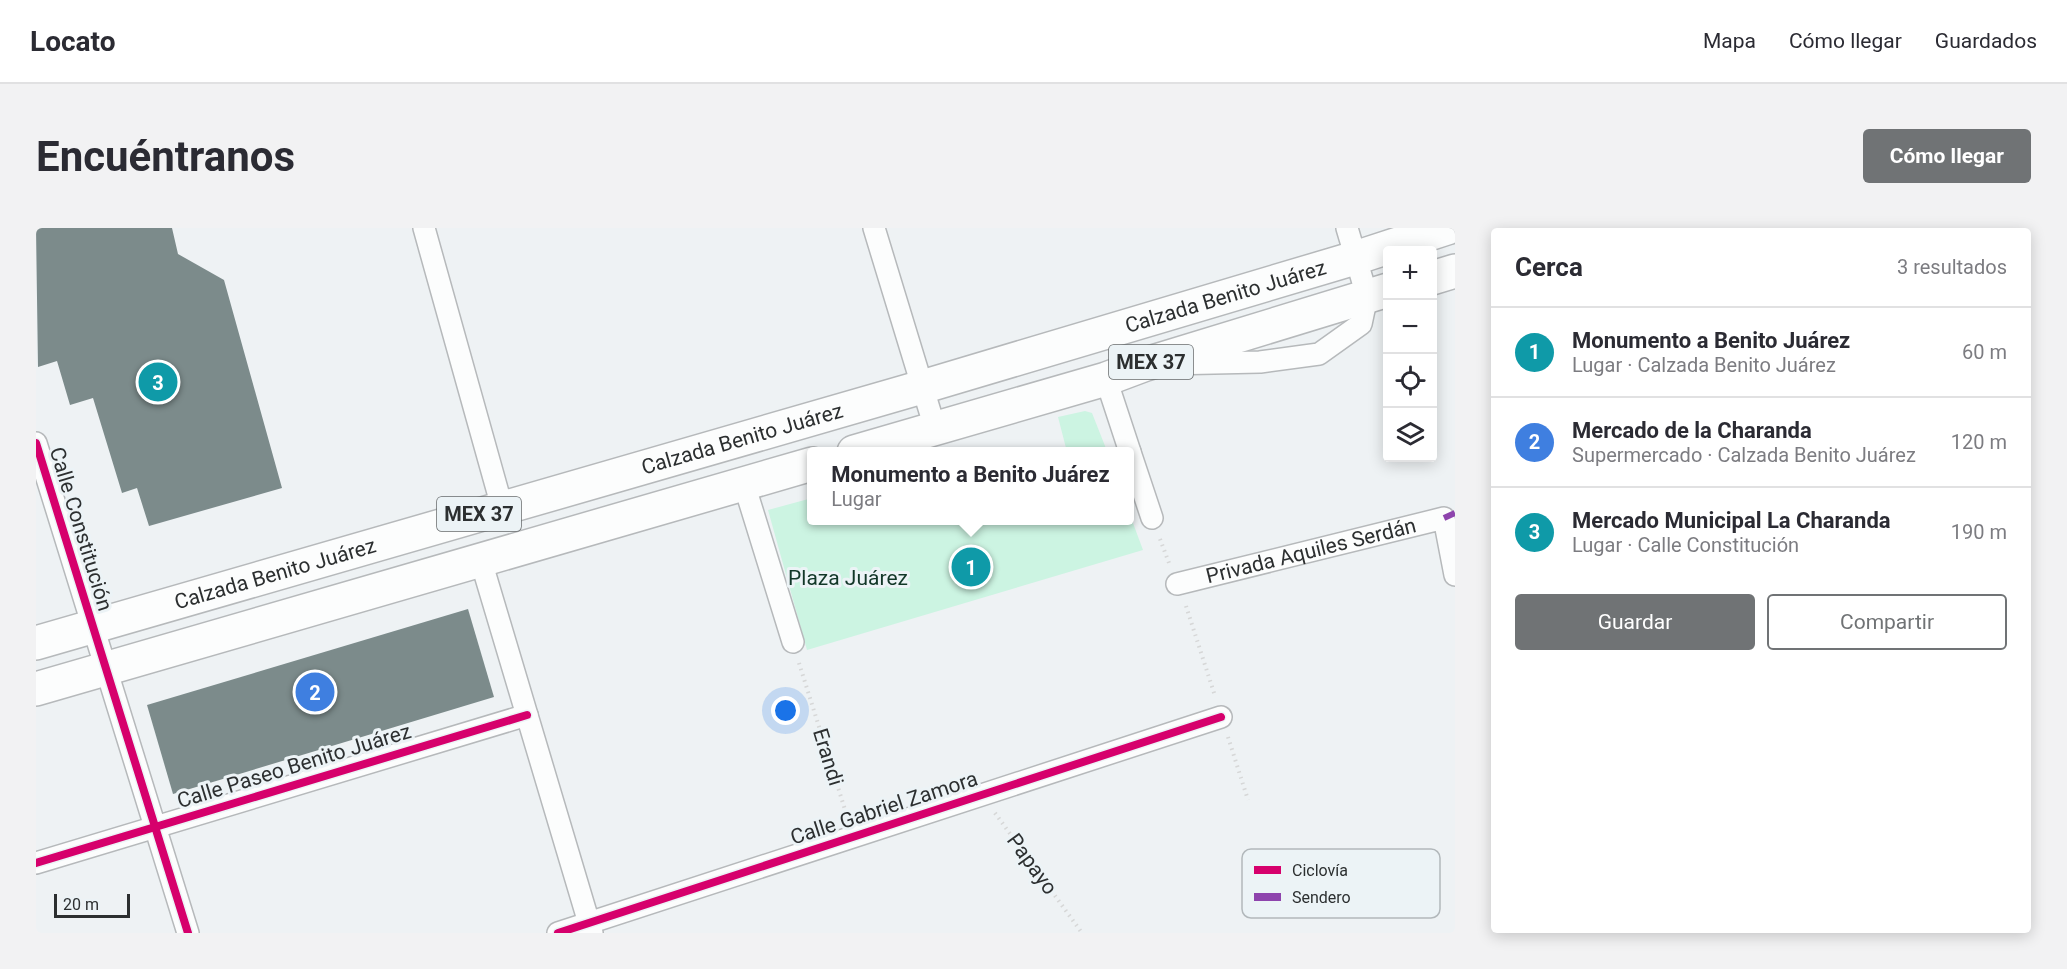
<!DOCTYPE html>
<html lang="es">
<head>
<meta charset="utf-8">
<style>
  body { margin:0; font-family:Roboto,sans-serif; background:#f2f2f3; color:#2b2b33 }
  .controls { position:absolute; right:18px; top:18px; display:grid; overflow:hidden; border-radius:6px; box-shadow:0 3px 15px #0003 }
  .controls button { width:54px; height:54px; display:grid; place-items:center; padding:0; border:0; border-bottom:2px solid #e1e1e2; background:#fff; color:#2b2b33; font:30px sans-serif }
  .scale { position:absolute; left:18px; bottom:15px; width:76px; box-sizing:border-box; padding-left:6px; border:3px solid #2c2f30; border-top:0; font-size:16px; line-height:21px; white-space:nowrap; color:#2c2f30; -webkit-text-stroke:4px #ecf3f6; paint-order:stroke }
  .you { position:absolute; left:750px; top:483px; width:21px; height:21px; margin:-15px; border:4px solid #fff; border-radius:50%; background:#1a73e8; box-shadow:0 0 0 9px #1a73e833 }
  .badge { display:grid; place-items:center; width:39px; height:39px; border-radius:50%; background:#707375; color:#fff; font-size:20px; font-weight:700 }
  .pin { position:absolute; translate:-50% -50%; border:3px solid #fff; box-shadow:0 2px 6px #0006 }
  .popup { position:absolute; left:771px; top:219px; width:327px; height:78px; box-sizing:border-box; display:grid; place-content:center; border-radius:6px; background:#fff; filter:drop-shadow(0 2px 4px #0005); font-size:20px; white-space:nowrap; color:#7c7c81 }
  .popup b { font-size:22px; color:#2b2b33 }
  .popup::after { content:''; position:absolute; left:50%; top:100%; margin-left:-12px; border:12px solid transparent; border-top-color:#fff }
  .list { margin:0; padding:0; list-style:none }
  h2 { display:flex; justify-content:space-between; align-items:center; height:78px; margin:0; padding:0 24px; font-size:26px }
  h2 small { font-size:20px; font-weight:400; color:#7c7c81 }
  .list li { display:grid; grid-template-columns:39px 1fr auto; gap:18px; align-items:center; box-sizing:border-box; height:90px; padding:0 24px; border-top:2px solid #e1e1e2 }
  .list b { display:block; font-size:22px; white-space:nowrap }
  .list p { margin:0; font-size:20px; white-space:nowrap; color:#7c7c81 }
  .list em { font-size:20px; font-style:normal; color:#7c7c81 }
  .actions { display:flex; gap:12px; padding:18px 24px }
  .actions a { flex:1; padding:14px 0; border:2px solid #707375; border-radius:6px; text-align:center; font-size:21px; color:#707375 }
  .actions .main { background:#707375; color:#fff }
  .icon { flex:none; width:33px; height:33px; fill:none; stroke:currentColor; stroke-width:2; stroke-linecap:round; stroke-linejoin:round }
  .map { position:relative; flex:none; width:1419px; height:705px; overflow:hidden; border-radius:6px }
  header { display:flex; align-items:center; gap:36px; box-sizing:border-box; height:84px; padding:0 30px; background:#fff; border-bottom:2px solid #e1e1e2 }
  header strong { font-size:28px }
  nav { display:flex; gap:33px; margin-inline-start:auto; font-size:21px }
  .intro { display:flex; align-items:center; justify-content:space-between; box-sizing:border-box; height:144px; padding:0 36px }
  h1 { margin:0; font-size:42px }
  .button { padding:15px 27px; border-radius:6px; background:#707375; color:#fff; font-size:21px; font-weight:700 }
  main { display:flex; gap:36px; padding:0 36px }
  aside { flex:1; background:#fff; border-radius:6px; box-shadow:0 3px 15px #0003 }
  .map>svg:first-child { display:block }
</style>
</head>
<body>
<header>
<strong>Locato</strong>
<nav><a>Mapa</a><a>Cómo llegar</a><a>Guardados</a></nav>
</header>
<div class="intro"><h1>Encuéntranos</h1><a class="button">Cómo llegar</a></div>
<main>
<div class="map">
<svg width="1419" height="705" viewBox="0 0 1419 705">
  <rect width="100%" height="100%" fill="#eef2f4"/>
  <g fill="#ccf4e2">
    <path d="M1049 183 1056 185 1071 223H1018L1030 220 1022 189Z"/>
    <path d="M776 270V292H1094V287L1107 322 771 422 732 282Z"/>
  </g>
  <g fill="#7c8b8b">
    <path d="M0 0H136L142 26 188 52 246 260 113 298 101 260 86 265 57 170 34 177 21 133 2 139Z"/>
    <path d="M432 381 458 469 137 566 111 477Z"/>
  </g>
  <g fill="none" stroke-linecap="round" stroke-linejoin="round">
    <defs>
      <g id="minor">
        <path d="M388 0 466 279"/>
        <path d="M838 0 899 200"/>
        <path d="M1132 136 1224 134 1283 126 1325 96 1331 68 1311 0"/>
        <path d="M1070 151 1094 224"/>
        <path d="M0 215 152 705"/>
        <path d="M1094 224 1116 290"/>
        <path d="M708 256 757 414"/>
        <path d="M445 333 556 705"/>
        <path id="s1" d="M1141 356 1408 290 1419 347"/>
        <path d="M0 635 491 487"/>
        <path d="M522 705 1185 489"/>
      </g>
      <g id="primary">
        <path d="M1396 50 1419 43"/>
        <path d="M818 224 1070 151 1110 136 1352 62"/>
        <path id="s2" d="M0 415 886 159 1319 30 1411 0"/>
        <path d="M0 461 776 236"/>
      </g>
    </defs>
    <use href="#minor" stroke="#b6b9bb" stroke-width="24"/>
    <use href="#primary" stroke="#b6b9bb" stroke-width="36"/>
    <g stroke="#d6d7d7" stroke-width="4" stroke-dasharray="1.5 4.5" stroke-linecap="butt">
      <path d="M1124 311 1133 335"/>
      <path d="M1150 378 1179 468"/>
      <path d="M763 435 811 588"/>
      <path d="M1192 509 1212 572"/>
      <path d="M959 585 1046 705"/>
    </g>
    <use href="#minor" stroke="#fcfdfd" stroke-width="21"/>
    <use href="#primary" stroke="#fcfdfd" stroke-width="33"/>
    <path stroke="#8e44ad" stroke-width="6" stroke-dasharray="12 6" stroke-linecap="butt" d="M1408 290 1419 285"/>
    <defs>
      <g id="cycleway">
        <path d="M0 215 152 705"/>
        <path d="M0 635 491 487"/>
        <path d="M522 705 1185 489"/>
      </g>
    </defs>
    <use href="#cycleway" stroke="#ecf3f6" stroke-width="11"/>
    <use href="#cycleway" stroke="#d6006c" stroke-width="8"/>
  </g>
  <g text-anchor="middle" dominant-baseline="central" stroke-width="6" stroke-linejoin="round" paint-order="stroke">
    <g fill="#ecf3f6" stroke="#666a6b" stroke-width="1.5">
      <rect x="1073" y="117" width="84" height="34" rx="4.5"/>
      <rect x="401" y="269" width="84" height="34" rx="4.5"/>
    </g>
    <g font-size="20" font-weight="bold" fill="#2c2f30">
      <text x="1115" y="134">MEX 37</text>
      <text x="443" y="286">MEX 37</text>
    </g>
    <g font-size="21" fill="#2c2f30" stroke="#ecf3f6">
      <text stroke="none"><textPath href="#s2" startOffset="1239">Calzada Benito Juárez</textPath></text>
      <text stroke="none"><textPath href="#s2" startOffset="735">Calzada Benito Juárez</textPath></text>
      <text transform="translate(45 301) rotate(73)">Calle Constitución</text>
      <text stroke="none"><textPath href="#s1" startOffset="138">Privada Aquiles Serdán</textPath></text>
      <text stroke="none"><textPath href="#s2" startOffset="249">Calzada Benito Juárez</textPath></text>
      <text transform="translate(792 529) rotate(73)">Erandi</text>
      <text transform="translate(258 538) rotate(-17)">Calle Paseo Benito Juárez</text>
      <text transform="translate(848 580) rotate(-18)">Calle Gabriel Zamora</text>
      <text transform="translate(996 636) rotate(54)">Papayo</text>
    </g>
    <g font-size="21" fill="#123728" stroke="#ecf3f6">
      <text x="812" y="350">Plaza Juárez</text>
    </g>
  </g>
  <rect x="1206" y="621" width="198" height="69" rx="9" fill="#ecf3f6" stroke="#b2b8bb" stroke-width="1.5"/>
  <rect x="1218" y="638" width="27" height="8" fill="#d6006c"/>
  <rect x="1218" y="665" width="27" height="8" fill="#8e44ad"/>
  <g font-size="16" fill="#2c2f30">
    <text x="1256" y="648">Ciclovía</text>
    <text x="1256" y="675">Sendero</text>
  </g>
</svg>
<div class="controls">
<button>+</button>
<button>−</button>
<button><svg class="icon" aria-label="locate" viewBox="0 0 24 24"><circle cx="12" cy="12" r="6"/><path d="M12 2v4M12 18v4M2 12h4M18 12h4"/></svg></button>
<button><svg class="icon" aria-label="layers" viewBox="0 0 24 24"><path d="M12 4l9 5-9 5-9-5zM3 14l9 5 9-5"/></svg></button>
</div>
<div class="scale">20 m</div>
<div class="you"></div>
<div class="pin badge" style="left:935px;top:339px;background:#0f9aa8">1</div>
<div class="popup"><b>Monumento a Benito Juárez</b>Lugar</div>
<div class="pin badge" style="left:279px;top:464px;background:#3f7fe0">2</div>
<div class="pin badge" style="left:122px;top:154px;background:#0f9aa8">3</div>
</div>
<aside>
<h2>Cerca<small>3 resultados</small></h2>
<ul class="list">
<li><span class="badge" style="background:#0f9aa8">1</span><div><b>Monumento a Benito Juárez</b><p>Lugar · Calzada Benito Juárez</p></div><em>60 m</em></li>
<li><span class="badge" style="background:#3f7fe0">2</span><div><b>Mercado de la Charanda</b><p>Supermercado · Calzada Benito Juárez</p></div><em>120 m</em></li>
<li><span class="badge" style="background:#0f9aa8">3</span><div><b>Mercado Municipal La Charanda</b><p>Lugar · Calle Constitución</p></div><em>190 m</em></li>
</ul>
<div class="actions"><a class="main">Guardar</a><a>Compartir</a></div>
</aside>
</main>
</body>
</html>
